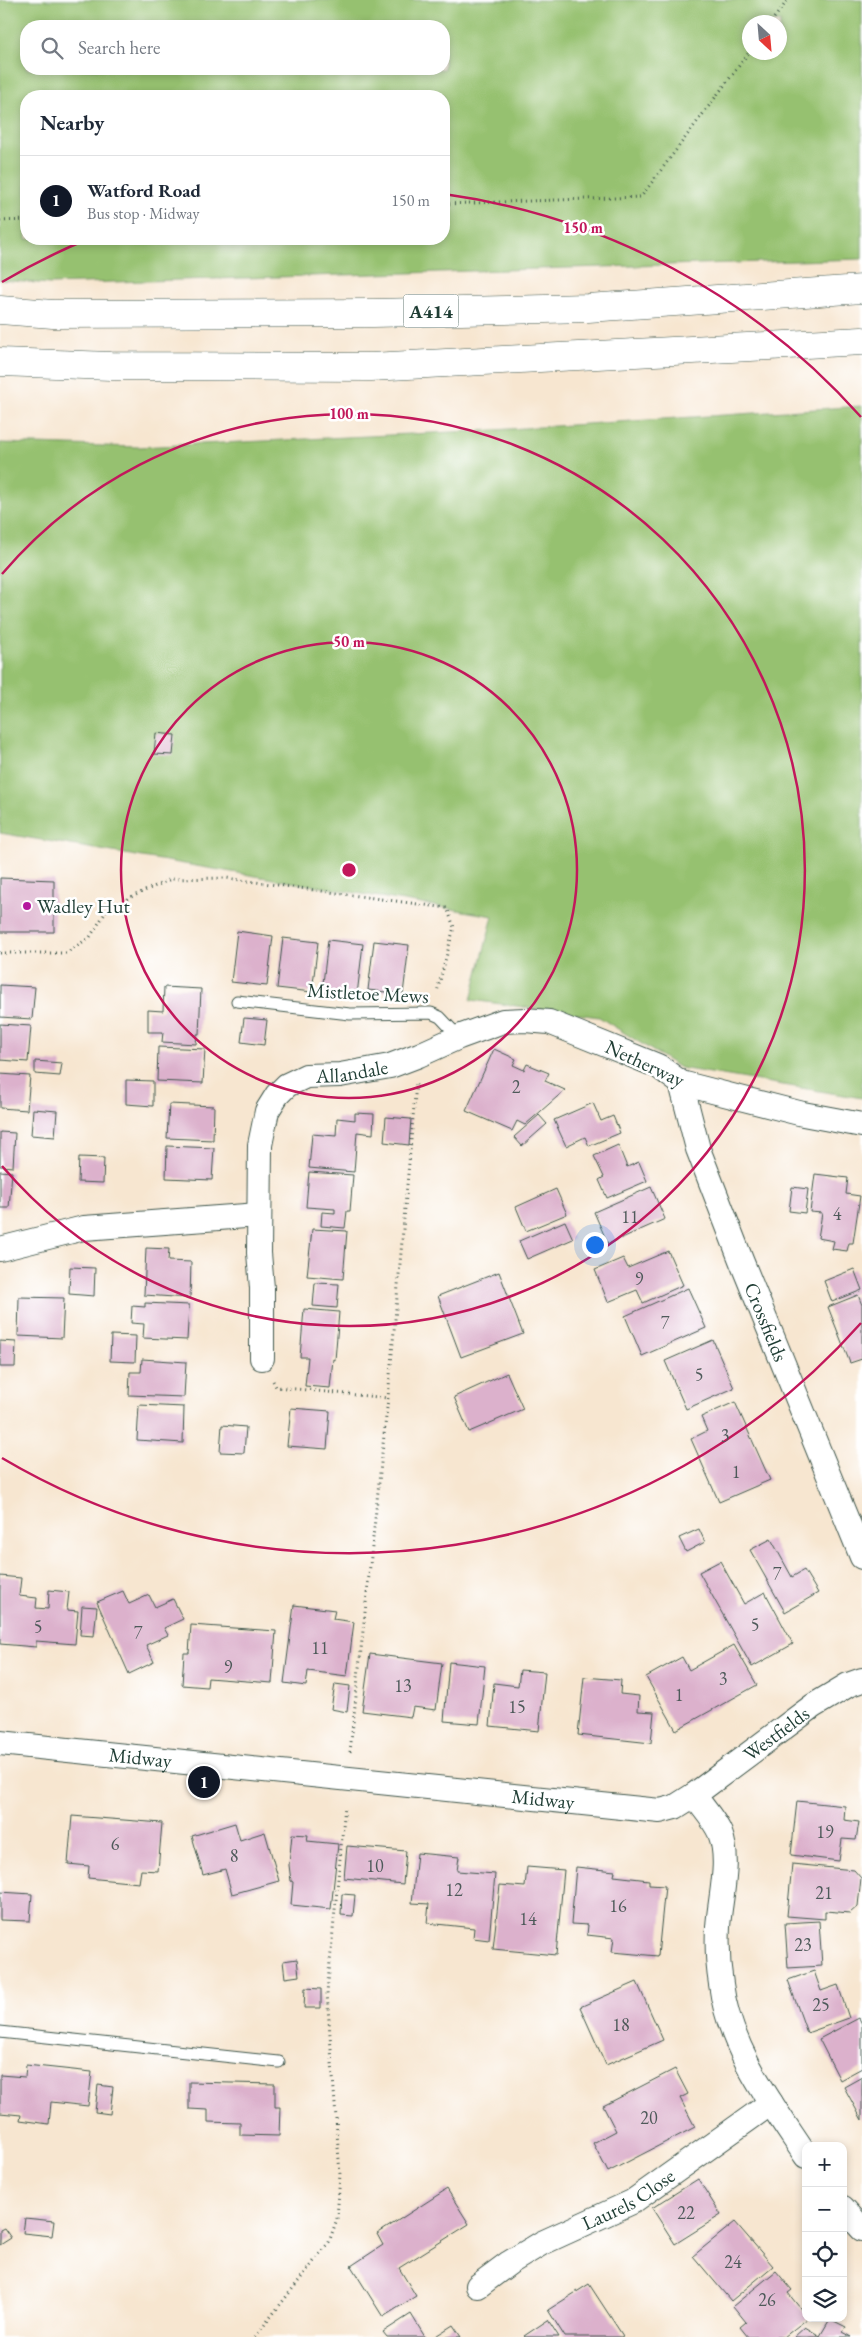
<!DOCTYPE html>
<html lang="en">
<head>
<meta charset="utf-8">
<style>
  body { margin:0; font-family:"EB Garamond",serif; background:#f6f6f7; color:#1f2937 }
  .controls { position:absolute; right:15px; bottom:15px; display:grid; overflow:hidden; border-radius:10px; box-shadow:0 2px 8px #0003 }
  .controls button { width:45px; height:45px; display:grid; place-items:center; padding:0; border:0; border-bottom:1px solid #e0e1e3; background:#fff; color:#1f2937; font:25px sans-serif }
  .compass { position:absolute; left:742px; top:15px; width:45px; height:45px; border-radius:50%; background:#fff; box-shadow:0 2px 8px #0003; rotate:154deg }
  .you { position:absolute; left:594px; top:1244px; width:18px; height:18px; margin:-12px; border:4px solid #fff; border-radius:50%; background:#1a73e8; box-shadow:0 0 0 8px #1a73e833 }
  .badge { display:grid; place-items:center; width:32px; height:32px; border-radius:50%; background:#111827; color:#fff; font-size:16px; font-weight:700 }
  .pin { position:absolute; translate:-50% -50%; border:2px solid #fff; box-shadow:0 1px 5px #0006 }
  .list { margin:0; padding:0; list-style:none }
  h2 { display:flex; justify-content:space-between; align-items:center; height:65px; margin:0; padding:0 20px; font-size:21px }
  h2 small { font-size:16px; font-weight:400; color:#747a83 }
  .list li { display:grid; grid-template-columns:32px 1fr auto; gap:15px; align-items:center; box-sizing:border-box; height:90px; padding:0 20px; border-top:1px solid #e0e1e3 }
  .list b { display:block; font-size:19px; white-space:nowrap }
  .list p { margin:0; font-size:16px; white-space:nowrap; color:#747a83 }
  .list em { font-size:16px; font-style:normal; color:#747a83 }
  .icon { flex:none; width:28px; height:28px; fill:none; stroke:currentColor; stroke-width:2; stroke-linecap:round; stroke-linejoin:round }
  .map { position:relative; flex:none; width:862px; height:2337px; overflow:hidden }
  .search { position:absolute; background:#fff; box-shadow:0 2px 8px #0003; left:20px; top:20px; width:430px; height:55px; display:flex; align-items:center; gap:12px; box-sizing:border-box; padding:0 18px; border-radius:20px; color:#747a83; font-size:19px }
  .panel { position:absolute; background:#fff; box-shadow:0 2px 8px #0003; left:20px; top:90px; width:430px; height:155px; border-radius:20px }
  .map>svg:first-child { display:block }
</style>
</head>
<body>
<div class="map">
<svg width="862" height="2337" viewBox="0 0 862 2337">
  <rect width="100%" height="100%" fill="#fff"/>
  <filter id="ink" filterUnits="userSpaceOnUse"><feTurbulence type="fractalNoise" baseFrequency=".02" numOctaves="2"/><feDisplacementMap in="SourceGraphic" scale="10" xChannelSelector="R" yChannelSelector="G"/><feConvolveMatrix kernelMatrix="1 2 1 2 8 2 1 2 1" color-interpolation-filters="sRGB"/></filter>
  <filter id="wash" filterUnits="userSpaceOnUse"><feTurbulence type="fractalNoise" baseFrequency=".0096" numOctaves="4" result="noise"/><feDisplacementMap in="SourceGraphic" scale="20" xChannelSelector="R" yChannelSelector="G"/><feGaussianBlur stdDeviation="1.12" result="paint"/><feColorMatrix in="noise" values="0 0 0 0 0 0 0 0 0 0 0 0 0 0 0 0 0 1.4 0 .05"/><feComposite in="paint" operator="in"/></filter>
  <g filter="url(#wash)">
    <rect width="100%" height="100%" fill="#f7e6d0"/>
    <g fill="#96c16f" stroke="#5a7f52" fill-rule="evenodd">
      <path d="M0 0H862V259L50 284 0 280ZM750 22H780V52H750ZM26 26H444V69H26ZM26 96H444V239H26Z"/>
      <path d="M862 406V1098L680 1068 599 1017 471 1000 493 916 0 833V443L138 447 494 430Z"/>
    </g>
    <g id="blocks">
      <g fill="#dcb1cc">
        <path d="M156 733 175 735 173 755 154 754Z"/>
        <path d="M0 878 54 880V932H0Z"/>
        <path d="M237 931 273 936 267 986 231 982Z"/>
        <path d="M283 938 318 942 312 992 277 988Z"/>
        <path d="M328 940 363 944 357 995 322 992Z"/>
        <path d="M374 941 409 945 403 994 368 990Z"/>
        <path d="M0 985 35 987 32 1019 0 1017Z"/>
        <path d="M164 987 201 989 199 1034H197L196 1044 162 1042 163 1032H148V1010L163 1011Z"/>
        <path d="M244 1018 267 1020 264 1045 241 1042Z"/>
        <path d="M0 1024 31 1026 28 1062 0 1060Z"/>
        <path d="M158 1047 205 1049 203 1083 157 1081Z"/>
        <path d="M494 1049 516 1059 513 1065 524 1070 527 1064 549 1073 545 1081 565 1090 525 1125 517 1121 512 1131 466 1111Z"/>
        <path d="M35 1061 62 1063 60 1076 35 1074Z"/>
        <path d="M0 1074 30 1076 27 1110 0 1108Z"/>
        <path d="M126 1080 153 1081V1106L126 1104Z"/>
        <path d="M593 1103 601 1121 613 1116 620 1133 589 1146 585 1137 566 1146 554 1120Z"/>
        <path d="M169 1104 214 1106 213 1140 167 1138Z"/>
        <path d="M33 1109 57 1111 55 1137 31 1135Z"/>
        <path d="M355 1113 374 1114 373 1134 357 1132 354 1172 309 1168 312 1134 336 1136 337 1118 355 1120Z"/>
        <path d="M539 1115 547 1124 522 1146 514 1137Z"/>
        <path d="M386 1117 411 1119 409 1145 384 1142Z"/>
        <path d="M0 1132 15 1133 13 1167 0 1166Z"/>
        <path d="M618 1145 627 1167 639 1162 647 1181 607 1198 599 1180 604 1177 594 1156Z"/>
        <path d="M167 1146 214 1148 212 1180 166 1178Z"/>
        <path d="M79 1157 104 1158 103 1183 78 1182Z"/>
        <path d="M0 1171 12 1172 9 1208H0Z"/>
        <path d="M309 1172 353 1175 350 1211H347L345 1228 321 1226 322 1212 335 1213V1209L306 1207Z"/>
        <path d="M815 1174 848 1178 846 1194 860 1196 853 1243H849L847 1251 832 1249 834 1241 818 1238 822 1213 810 1212Z"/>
        <path d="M651 1187 665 1219 608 1244 594 1212Z"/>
        <path d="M792 1187 808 1189 805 1213 789 1211Z"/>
        <path d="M556 1189 567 1214 526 1231 516 1207Z"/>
        <path d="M565 1221 573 1239 527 1259 519 1241Z"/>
        <path d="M312 1229 347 1231 343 1279 307 1276Z"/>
        <path d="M146 1248 169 1249 168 1261 191 1262 190 1298 144 1295Z"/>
        <path d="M668 1251 683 1285 643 1303 637 1290 608 1302 595 1270 623 1258 628 1268Z"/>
        <path d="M70 1267 95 1268 94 1296 69 1294Z"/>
        <path d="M854 1269 862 1290 832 1302 824 1281Z"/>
        <path d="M499 1272 523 1334 461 1357 438 1296Z"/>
        <path d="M315 1283 339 1284 337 1308 313 1306Z"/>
        <path d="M688 1288 706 1328 642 1356 625 1316Z"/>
        <path d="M858 1295 862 1305V1359L850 1363 828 1307Z"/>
        <path d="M19 1297 64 1298 62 1338 18 1336Z"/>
        <path d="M145 1303 189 1305 187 1340 143 1338 144 1324 131 1323 132 1306 145 1307Z"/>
        <path d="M304 1309 339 1312 335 1360 333 1359 330 1388 305 1386 308 1357H300Z"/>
        <path d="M111 1335 136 1336 135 1362 110 1361Z"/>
        <path d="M713 1340 734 1388 686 1409 665 1361Z"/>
        <path d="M0 1341 16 1342 15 1367H0Z"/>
        <path d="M142 1359 186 1362 184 1397 129 1395 130 1372H141Z"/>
        <path d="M507 1373 523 1409 469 1432 454 1397Z"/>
        <path d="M735 1402 770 1480 719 1502 691 1439 707 1431 701 1417Z"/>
        <path d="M139 1405 184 1407 183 1443 137 1440Z"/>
        <path d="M291 1408 330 1411 327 1449 287 1446Z"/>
        <path d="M222 1425 246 1427 244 1453 220 1452Z"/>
        <path d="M699 1529 705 1542 686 1552 679 1538Z"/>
        <path d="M771 1539 792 1577 804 1570 818 1593 785 1612 750 1550Z"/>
        <path d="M720 1561 744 1604 765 1592 793 1644 752 1667 699 1572Z"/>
        <path d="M0 1576 21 1578 19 1596 37 1598 36 1608 48 1609 49 1590 69 1592 67 1610 78 1611 75 1644 36 1641V1647L0 1644Z"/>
        <path d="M123 1591 129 1604 149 1595 155 1607 173 1599 183 1619 164 1628 168 1635 146 1645 154 1662 129 1674 97 1602Z"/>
        <path d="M294 1605 335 1610 333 1619 354 1622 347 1676 308 1671 306 1686 284 1683Z"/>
        <path d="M82 1606 97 1607 94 1636 80 1635Z"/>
        <path d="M191 1625 276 1631 272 1683 208 1678 207 1687 182 1685 184 1653H189Z"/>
        <path d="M734 1645 757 1685 676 1730 646 1677 682 1657 689 1670Z"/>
        <path d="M370 1654 442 1663 436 1710 413 1707 411 1717 362 1711Z"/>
        <path d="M449 1662 485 1666 479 1724 444 1721Z"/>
        <path d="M520 1670 545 1672 539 1731 490 1726 494 1683 518 1686Z"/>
        <path d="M584 1677 621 1680 620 1694 639 1696 638 1711 654 1712 651 1743 578 1735Z"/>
        <path d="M335 1684 350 1686 347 1712 331 1709Z"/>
        <path d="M797 1801 845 1806 844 1820 859 1822 856 1840 842 1839 839 1861 791 1855Z"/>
        <path d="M72 1816 162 1823 158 1871 141 1870 139 1883 88 1878 89 1866 68 1864Z"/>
        <path d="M235 1823 240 1840 265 1832 279 1881 232 1894 225 1869 203 1875 192 1836Z"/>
        <path d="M292 1834 308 1835 307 1841 338 1844 331 1909 291 1905 293 1882 291 1881 289 1865Z"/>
        <path d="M347 1846 406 1851 403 1884 344 1878Z"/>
        <path d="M417 1853 459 1857 457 1871 495 1874 489 1940 473 1938 474 1928 427 1923 429 1904 412 1903Z"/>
        <path d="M792 1864 854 1870 861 1878 858 1906 850 1913 825 1911V1919L787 1916Z"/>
        <path d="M527 1867 564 1870 556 1955 493 1949 500 1885 525 1887Z"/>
        <path d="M576 1867 615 1871 614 1876 649 1880V1885L665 1886 658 1956 612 1952 614 1938 587 1935 588 1925 571 1924Z"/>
        <path d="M0 1892 32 1894 30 1921 0 1920Z"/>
        <path d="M342 1894 355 1895 353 1916 341 1915Z"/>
        <path d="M819 1921 822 1966 788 1968 785 1923Z"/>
        <path d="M297 1959 299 1976 285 1978 283 1961Z"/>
        <path d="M814 1971 821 1991 838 1985 849 2018 807 2033 788 1980Z"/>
        <path d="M637 1982 663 2040 606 2065 580 2007Z"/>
        <path d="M305 1988 321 1989V2008H304Z"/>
        <path d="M859 2018 862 2024V2068L840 2080 819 2039Z"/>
        <path d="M26 2065 92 2072 88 2106 51 2102 49 2124 20 2120 21 2115 0 2113V2075L25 2077Z"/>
        <path d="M675 2069 688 2094 680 2098 695 2127 608 2172 593 2143 616 2131 603 2106Z"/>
        <path d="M862 2077V2120L844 2087Z"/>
        <path d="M189 2082 275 2084V2107H280L279 2136 240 2135V2123L208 2122V2110L189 2109Z"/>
        <path d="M98 2085 113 2087 110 2114 95 2112Z"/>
        <path d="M698 2179 721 2215 675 2244 652 2208Z"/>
        <path d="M447 2189 469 2224 399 2268 416 2296 383 2317 351 2266 383 2245 377 2234Z"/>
        <path d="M25 2218 54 2221 52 2236 23 2233Z"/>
        <path d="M735 2222 773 2266 731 2301 693 2256Z"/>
        <path d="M4 2228 11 2238 0 2245V2230Z"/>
        <path d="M776 2271 792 2290 788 2293 808 2318 784 2337H748L740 2327 746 2322 733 2306Z"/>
        <path d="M589 2284 623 2336 621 2337H565L548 2310Z"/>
        <path d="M411 2314 425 2337H387L383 2332Z"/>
        <path d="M830 2319 846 2327 843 2332 852 2337H794L805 2327 820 2336Z"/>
        <path d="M548 2320 559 2337H525L524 2336Z"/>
        <path d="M453 2325 461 2337H434Z"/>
      </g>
    </g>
  </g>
  <g filter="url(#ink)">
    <use href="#blocks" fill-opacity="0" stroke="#3f564b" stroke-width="1"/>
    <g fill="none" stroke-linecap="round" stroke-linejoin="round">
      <defs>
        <g id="lane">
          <path d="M237 1001 350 1014 431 1013 440 1017 459 1037"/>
          <path d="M0 2032 279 2062"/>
        </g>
        <g id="street">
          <path id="s1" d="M681 1083 698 1149 741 1260 862 1557"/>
          <path d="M0 1249 84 1228 259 1215"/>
          <path id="s2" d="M262 1358V1288L259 1253 260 1145 267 1111 277 1095 287 1085 306 1076 340 1075 390 1066 419 1055 459 1037 503 1021 525 1020 549 1022 579 1034 658 1066 681 1083 803 1114 862 1125"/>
          <path id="s3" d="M0 1743 660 1811 675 1807 694 1795 813 1706 848 1685 862 1680"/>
          <path d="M694 1795C702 1807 714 1819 720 1833 731 1861 720 1897 718 1927 717 1945 718 1966 721 1984 729 2048 771 2103 806 2156"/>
          <path d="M843 2208 862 2229"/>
          <path id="s4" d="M478 2286 509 2263 542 2243 632 2202 771 2103"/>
        </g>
        <g id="highway">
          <path d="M0 310 53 314 374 313 588 308 862 289"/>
          <path d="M0 362 111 366 371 367 862 341"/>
        </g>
      </defs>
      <use href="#lane" stroke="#3f564b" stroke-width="13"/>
      <use href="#street" stroke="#3f564b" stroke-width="26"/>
      <use href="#highway" stroke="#3f564b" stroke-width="29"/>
      <g stroke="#3f564b" stroke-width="3" stroke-dasharray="1 4" stroke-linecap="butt">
        <path d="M771 22 788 0"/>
        <path d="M444 204 641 197 750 51"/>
        <path d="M0 221 26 220"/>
        <path d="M0 953H66L90 937 109 907 171 879 226 878 447 908 454 927 437 992"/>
        <path d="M273 1381 276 1387 388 1398"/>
        <path d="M350 1752 388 1398 416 1084"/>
        <path d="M255 2337 329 2242 337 2219 340 2174 327 1993 345 1806"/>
      </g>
      <use href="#lane" stroke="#fff" stroke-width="11"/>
      <use href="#street" stroke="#fff" stroke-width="24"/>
      <use href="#highway" stroke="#fff" stroke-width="28"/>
    </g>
  </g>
  <g fill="none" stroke="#c2185b" stroke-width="2.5">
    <circle cx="349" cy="870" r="228"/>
    <path d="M2 574A456 456 0 1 1 2 1166"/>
    <path d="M861 1323A683 683 0 0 1 2 1458M2 282A683 683 0 0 1 88 239M444 194A683 683 0 0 1 861 417"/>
  </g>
  <circle fill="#b5179e" stroke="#fff" stroke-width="2" cx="27" cy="906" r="5"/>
  <g text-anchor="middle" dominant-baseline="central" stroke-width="5" stroke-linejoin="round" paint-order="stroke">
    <g font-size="18" fill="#4e5a5a">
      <text x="516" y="1086">2</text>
      <text x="837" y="1213">4</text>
      <text x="630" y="1216">11</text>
      <text x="639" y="1278">9</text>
      <text x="665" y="1322">7</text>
      <text x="699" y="1374">5</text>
      <text x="725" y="1435">3</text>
      <text x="736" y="1471">1</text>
      <text x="777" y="1573">7</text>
      <text x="755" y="1624">5</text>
      <text x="38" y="1626">5</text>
      <text x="138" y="1632">7</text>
      <text x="320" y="1647">11</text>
      <text x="228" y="1666">9</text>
      <text x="723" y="1678">3</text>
      <text x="403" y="1685">13</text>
      <text x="679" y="1694">1</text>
      <text x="517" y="1706">15</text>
      <text x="825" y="1831">19</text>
      <text x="115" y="1843">6</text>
      <text x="234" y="1855">8</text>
      <text x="375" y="1865">10</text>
      <text x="454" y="1889">12</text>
      <text x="824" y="1892">21</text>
      <text x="618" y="1905">16</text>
      <text x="528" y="1918">14</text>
      <text x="803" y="1944">23</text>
      <text x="821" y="2004">25</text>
      <text x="621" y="2024">18</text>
      <text x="649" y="2117">20</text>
      <text x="686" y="2212">22</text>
      <text x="733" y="2261">24</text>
      <text x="767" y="2299">26</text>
    </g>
    <rect fill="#fff" stroke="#627771" stroke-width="1" x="403.5" y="294.5" width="55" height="33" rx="4"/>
    <g font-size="19" font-weight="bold" fill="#1f3d34">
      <text x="431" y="311">A414</text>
    </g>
    <g font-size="20" fill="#1f3d34" stroke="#fff" text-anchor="start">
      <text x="37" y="906">Wadley Hut</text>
    </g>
    <g font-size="20" fill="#1f3d34" stroke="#fff">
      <text transform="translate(368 993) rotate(3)">Mistletoe Mews</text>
      <text transform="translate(645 1063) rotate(25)">Netherway</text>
      <text stroke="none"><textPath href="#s2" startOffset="348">Allandale</textPath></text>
      <text stroke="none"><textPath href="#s1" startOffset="254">Crossfields</textPath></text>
      <text stroke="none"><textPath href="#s3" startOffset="804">Westfields</textPath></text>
      <text stroke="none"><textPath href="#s3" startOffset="141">Midway</textPath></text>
      <text stroke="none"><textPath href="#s3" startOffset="546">Midway</textPath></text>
      <text stroke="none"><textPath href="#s4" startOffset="174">Laurels Close</textPath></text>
    </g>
  </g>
  <circle cx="349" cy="870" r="8" fill="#c2185b" stroke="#fff" stroke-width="2.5"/>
  <g font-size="15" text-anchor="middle" font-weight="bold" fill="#c2185b" stroke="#fff" stroke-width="5" stroke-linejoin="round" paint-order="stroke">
    <text x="583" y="233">150 m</text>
    <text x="349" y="419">100 m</text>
    <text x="349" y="647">50 m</text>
  </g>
</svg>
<div class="controls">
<button>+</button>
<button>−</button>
<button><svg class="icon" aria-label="locate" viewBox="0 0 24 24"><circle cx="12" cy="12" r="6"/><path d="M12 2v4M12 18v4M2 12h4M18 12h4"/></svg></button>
<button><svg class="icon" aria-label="layers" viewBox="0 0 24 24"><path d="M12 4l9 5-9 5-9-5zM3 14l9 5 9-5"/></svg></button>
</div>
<svg class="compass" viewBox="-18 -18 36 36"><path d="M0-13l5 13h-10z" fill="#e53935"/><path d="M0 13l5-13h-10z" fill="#747a83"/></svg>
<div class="you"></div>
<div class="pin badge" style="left:204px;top:1782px">1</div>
<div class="search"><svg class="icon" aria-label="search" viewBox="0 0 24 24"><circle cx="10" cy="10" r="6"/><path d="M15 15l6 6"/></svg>Search here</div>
<section class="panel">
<h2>Nearby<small></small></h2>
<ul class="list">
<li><span class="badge">1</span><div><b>Watford Road</b><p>Bus stop · Midway</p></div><em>150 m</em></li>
</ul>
</section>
</div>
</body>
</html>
